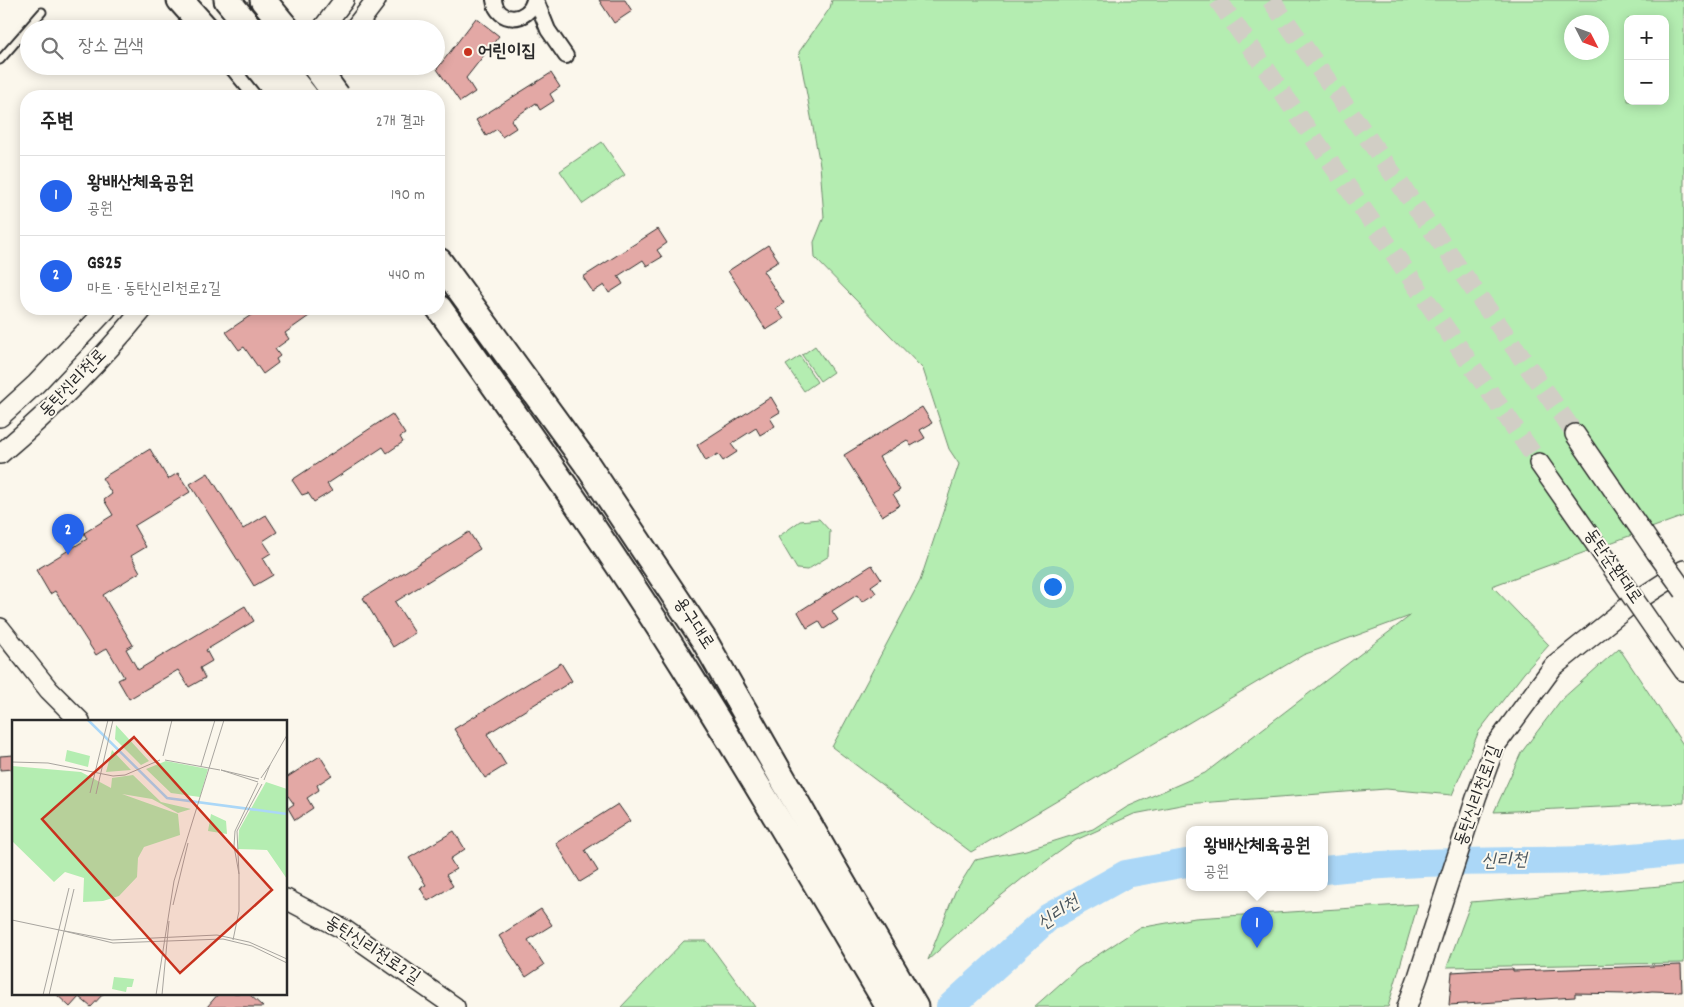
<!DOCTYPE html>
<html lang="ko">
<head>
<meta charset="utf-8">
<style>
  body { margin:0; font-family:Dekko,"Poor Story",sans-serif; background:#f2f2f2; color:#222 }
  .controls { position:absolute; right:15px; top:15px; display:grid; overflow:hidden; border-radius:10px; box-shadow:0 2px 12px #0003 }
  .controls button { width:45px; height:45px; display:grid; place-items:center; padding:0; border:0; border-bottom:1px solid #e0e0e0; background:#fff; color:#222; font:25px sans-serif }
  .compass { position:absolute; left:1564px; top:15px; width:45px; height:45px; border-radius:50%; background:#fff; box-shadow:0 2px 12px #0003; rotate:132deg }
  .you { position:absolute; left:1052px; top:586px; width:18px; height:18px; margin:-12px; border:4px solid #fff; border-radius:50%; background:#1a73e8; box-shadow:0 0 0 8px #1a73e833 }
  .badge { display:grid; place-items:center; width:32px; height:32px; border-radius:50%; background:#2563eb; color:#fff; font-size:16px; font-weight:700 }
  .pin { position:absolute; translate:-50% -41px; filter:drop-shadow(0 1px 2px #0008) }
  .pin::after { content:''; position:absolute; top:26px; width:18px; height:15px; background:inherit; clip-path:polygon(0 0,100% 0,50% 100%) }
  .popup { position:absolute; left:1186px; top:826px; width:142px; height:65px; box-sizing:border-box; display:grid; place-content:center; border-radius:10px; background:#fff; filter:drop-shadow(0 1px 4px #0005); font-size:16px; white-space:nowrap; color:#767676 }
  .popup b { font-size:19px; color:#222 }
  .popup::after { content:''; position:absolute; left:50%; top:100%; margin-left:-10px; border:10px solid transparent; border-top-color:#fff }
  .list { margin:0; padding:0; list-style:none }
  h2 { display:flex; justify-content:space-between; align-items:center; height:65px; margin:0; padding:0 20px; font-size:21px }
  h2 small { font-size:16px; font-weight:400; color:#767676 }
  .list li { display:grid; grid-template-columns:32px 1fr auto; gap:15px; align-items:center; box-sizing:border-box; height:80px; padding:0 20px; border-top:1px solid #e0e0e0 }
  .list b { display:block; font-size:19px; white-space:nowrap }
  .list p { margin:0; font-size:16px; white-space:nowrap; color:#767676 }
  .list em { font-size:16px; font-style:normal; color:#767676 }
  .icon { flex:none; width:28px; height:28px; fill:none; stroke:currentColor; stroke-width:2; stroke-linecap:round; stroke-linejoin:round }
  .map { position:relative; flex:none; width:1684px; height:1007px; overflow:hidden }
  .search { position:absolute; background:#fff; box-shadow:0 2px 12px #0003; left:20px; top:20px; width:425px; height:55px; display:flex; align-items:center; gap:12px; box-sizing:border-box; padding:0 18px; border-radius:28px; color:#767676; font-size:19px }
  .panel { position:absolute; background:#fff; box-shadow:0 2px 12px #0003; left:20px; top:90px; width:425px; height:225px; border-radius:20px }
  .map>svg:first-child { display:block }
</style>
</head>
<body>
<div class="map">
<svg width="1684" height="1007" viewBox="0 0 1684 1007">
  <rect width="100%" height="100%" fill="#fbf7ec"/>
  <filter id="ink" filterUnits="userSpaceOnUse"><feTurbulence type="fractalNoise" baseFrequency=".02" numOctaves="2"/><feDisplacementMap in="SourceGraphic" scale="10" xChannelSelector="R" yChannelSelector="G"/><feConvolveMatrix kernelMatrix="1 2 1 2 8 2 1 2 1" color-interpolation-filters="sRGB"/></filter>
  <g filter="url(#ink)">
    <g fill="#b4edb1" stroke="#708c6e" fill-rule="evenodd">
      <path d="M832 0H1684V516L1492 586 1549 645 1524 673 1479 731 1452 795 1386 789 1186 804 1134 814 1076 840 1023 878 987 907 928 960 955 892 975 860 1026 850 1093 829 1127 807 1205 773 1410 616 1303 655 971 852 832 747 920 581 959 464 949 449 923 369 815 258 814 242 824 217 820 165 799 52 830 8ZM1628 19H1665V101H1628ZM1572 22H1602V52H1572Z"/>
      <path d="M602 142 625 175 583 204 560 171Z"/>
      <path d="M815 346 833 372 820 381 802 355Z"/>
      <path d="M800 356 817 382 804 391 786 365Z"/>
      <path d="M819 519 830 531 829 556 807 570 797 569 778 537 800 521Z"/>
      <path d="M1619 648 1684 746V803L1494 812 1521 753 1561 700Z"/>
      <path d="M1684 884V963L1447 967 1471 902Z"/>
      <path d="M1418 904 1388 1007H1034L1078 968 1139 928 1195 918Z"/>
      <path d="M684 941H707L755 1007H621Z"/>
    </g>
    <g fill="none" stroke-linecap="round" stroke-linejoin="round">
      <g stroke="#abd7f7" stroke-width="28">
        <path d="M1324 870C1411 860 1499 862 1586 860 1618 859 1651 855 1684 852"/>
        <path d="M950 1007 1049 917 1126 874 1186 863 1190 864"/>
      </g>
    </g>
    <g fill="#e3a8a5" stroke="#2b2b2b">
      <path d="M599 0H625L632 11 614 23Z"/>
      <path d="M476 18 499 36 466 78 475 92 460 102 437 69Z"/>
      <path d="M551 73 560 87 550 94 554 101 540 110 536 103 511 120 516 128 502 137 497 129 486 136 476 120Z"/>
      <path d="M658 229 667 243 657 250 662 257 647 266 643 260 618 276 623 284 609 293 604 285 593 292 583 277Z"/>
      <path d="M768 245 779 261 763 271 784 303 776 308 784 319 766 330 728 271Z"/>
      <path d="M260 309H319L285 333 289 339 275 349 280 356 276 359 278 363 263 374 244 347 239 350 226 332Z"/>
      <path d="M771 397 780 412 770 418 775 426 760 435 756 428 731 444 737 452 723 461 718 454 706 461 697 445Z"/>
      <path d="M922 407 932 423 920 430 925 438 911 446 907 440 879 457 900 490 893 494 900 505 882 516 844 455Z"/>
      <path d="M392 414 405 434 400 437 403 442 387 453 383 447 327 484 332 491 314 502 308 493 302 495 292 480Z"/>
      <path d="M150 449 168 479 178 473 190 492 134 526 146 547 131 556 140 572 103 595 133 645 126 649 138 670 245 606 254 621 206 650 212 661 200 668 205 678 189 687 178 670 129 699 118 680 124 677 107 648 96 655 55 591 50 594 36 570 87 539 84 533 113 515 104 500 112 494 102 478Z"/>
      <path d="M208 473 243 529 266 515 277 532 263 541 271 553 263 558 273 575 254 586 190 484Z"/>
      <path d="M469 532 480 549 395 602 415 633 393 647 363 598Z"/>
      <path d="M872 565 881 579 871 586 876 593 862 602 857 595 832 611 838 620 824 629 819 621 807 628 798 612Z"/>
      <path d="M561 663 572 681 487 734 506 765 485 778 454 729Z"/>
      <path d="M14 755V769L0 770V756Z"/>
      <path d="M320 756 332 775 317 785 319 790 307 798 313 808 295 820 288 808 294 804 286 793V778Z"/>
      <path d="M618 804 630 821 585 850 598 871 580 882 556 843Z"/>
      <path d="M454 831 465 849 450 859 456 869 446 875 453 886 428 901 420 888 426 885 409 858Z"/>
      <path d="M541 909 552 925 528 940 544 965 526 977 499 936Z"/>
      <path d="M1681 965 1682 992 1652 991 1625 994 1575 993V997L1449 1005 1452 972 1483 970 1513 969V971Z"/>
      <path d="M55 993H104L91 1007 79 997 70 1007Z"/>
      <path d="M219 993H248L263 1007H207Z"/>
    </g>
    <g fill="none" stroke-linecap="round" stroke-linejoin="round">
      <g stroke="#d1cec5" stroke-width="19" stroke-dasharray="19 9" stroke-linecap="butt">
        <path d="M1218 0 1539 463"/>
        <path d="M1271 0 1575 434"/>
      </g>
      <defs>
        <path id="lane" d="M0 60 42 12"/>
        <g id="street">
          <path d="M494 0C497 24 529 23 534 0"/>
          <path d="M536 0 548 30 566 56"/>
        </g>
        <g id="secondary">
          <path d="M322 29 344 0"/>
          <path d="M354 29 376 0"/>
          <path d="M0 417 36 384 107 309"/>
          <path d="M1575 434 1656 552"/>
          <path d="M0 454C52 410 100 362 143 309"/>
          <path d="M1539 463 1620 579"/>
          <path d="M0 628 49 690 80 721"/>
          <path d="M1660 637 1684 671"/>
          <path d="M286 899 345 930 455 1007"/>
          <path d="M1407 1007 1418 977 1476 798 1495 746 1553 667 1630 605 1684 570"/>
        </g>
        <g id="highway">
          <path d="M180 0 206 29"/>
          <path d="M227 0 251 29"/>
          <path d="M263 0 287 29"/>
          <path d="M238 66 263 96"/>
          <path d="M439 261 586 463 704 640 832 865 915 1007"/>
          <path d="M439 308C527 431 615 555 695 684 762 791 825 899 889 1007"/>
        </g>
      </defs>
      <use href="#lane" stroke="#2b2b2b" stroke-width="11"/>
      <use href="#street" stroke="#2b2b2b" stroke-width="18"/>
      <use href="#secondary" stroke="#2b2b2b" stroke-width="22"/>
      <use href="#highway" stroke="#2b2b2b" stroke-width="29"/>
      <use href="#lane" stroke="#fbf7ec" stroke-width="7"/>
      <use href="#street" stroke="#fbf7ec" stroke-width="14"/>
      <use href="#secondary" stroke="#fbf7ec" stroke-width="19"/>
      <use href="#highway" stroke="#fbf7ec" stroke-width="25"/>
      <defs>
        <g id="secondary-bridge">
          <path d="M1656 552 1684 591"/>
          <path d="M1620 579 1660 637"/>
        </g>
        <g id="highway-bridge">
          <path d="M257 66 281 96"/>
          <path d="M281 66 305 96"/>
          <path d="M315 66 337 96"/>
        </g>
      </defs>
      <use href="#secondary-bridge" stroke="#2b2b2b" stroke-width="22" stroke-linecap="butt"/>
      <use href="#highway-bridge" stroke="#2b2b2b" stroke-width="29" stroke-linecap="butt"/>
      <use href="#secondary-bridge" stroke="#fbf7ec" stroke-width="19"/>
      <use href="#highway-bridge" stroke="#fbf7ec" stroke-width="25"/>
    </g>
  </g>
  <circle fill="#c8321e" stroke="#fbf7ec" stroke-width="2" cx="468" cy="52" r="5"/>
  <g text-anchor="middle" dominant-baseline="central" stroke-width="4" stroke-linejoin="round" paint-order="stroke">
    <g font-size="18" font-weight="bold" fill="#2b2b2b" stroke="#fbf7ec" text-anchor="start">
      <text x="478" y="52">어린이집</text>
    </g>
    <g font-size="18" fill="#2b2b2b" stroke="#fbf7ec">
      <text transform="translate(74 384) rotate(-46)">동탄신리천로</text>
      <text transform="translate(1612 567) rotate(55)">동탄순환대로</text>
      <text transform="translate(693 624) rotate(57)">용구대로</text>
      <text transform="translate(1479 796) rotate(-70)">동탄신리천로1길</text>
      <text transform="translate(372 951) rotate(33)">동탄신리천로2길</text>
    </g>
    <g font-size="19" font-style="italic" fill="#4b565e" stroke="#fbf7ec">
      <text transform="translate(1504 862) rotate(-1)">신리천</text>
      <text transform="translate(1059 914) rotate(-34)">신리천</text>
    </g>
  </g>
  <g transform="translate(12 720)">
    <rect width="275" height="275" fill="#fbf7ec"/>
    <path d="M104 5 137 41 129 45 103 19ZM55 30 78 36 76 47 53 41ZM100 30 119 50 94 52ZM154 41 196 49 188 77 159 73 134 49ZM0 46 69 52 99 68 100 58 121 55 149 82 179 89 166 93 140 79 110 74 166 94 168 115 132 127 126 138 125 157 107 176 91 181 71 182 72 158 53 152 42 162 0 121ZM254 62 275 69V159L255 130 226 129 227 110ZM199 94 214 101 215 114 196 111ZM102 257 122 259 120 267H115L114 272 100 269Z" fill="#b4edb1"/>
    <path fill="none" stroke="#abd7f7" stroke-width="2.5" d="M76 0 155 78 275 94"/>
    <path fill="none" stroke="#a8a59f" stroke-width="1" d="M151 36 160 0M153 40 208 50M0 42 36 43 101 56 113 55 148 40M258 45 275 15M189 46 203 0M249 58 258 45 252 60M246 62 209 50 247 59M246 63 223 111 222 126 227 154 225 111 250 64M78 73 96 0M84 74 101 0M161 185 176 123M0 200 52 211M52 211 101 223 211 219 240 226 275 243M53 211 100 220 205 215 237 222 275 239M221 220 227 191V154M31 275 57 168M37 275 62 169M144 275 162 161 212 0M150 275 157 201"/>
    <path fill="#c8321e" fill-opacity="0.15" stroke="#c8321e" stroke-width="2.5" d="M122 17 260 170 168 253 30 99Z"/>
    <rect width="275" height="275" fill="none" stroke="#2b2b2b" stroke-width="2.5"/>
  </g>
</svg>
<div class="controls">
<button>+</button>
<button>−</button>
</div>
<svg class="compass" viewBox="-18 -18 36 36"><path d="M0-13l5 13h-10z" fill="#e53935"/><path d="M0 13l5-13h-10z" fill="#767676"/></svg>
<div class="you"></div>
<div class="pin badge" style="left:1257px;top:948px">1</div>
<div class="popup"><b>왕배산체육공원</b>공원</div>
<div class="pin badge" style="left:68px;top:555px">2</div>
<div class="search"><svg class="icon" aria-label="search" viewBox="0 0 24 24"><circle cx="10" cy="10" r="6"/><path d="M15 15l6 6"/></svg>장소 검색</div>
<section class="panel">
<h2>주변<small>2개 결과</small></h2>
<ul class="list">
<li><span class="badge">1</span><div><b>왕배산체육공원</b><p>공원</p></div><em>190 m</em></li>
<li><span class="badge">2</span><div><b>GS25</b><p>마트 · 동탄신리천로2길</p></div><em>440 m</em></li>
</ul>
</section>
</div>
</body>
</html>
